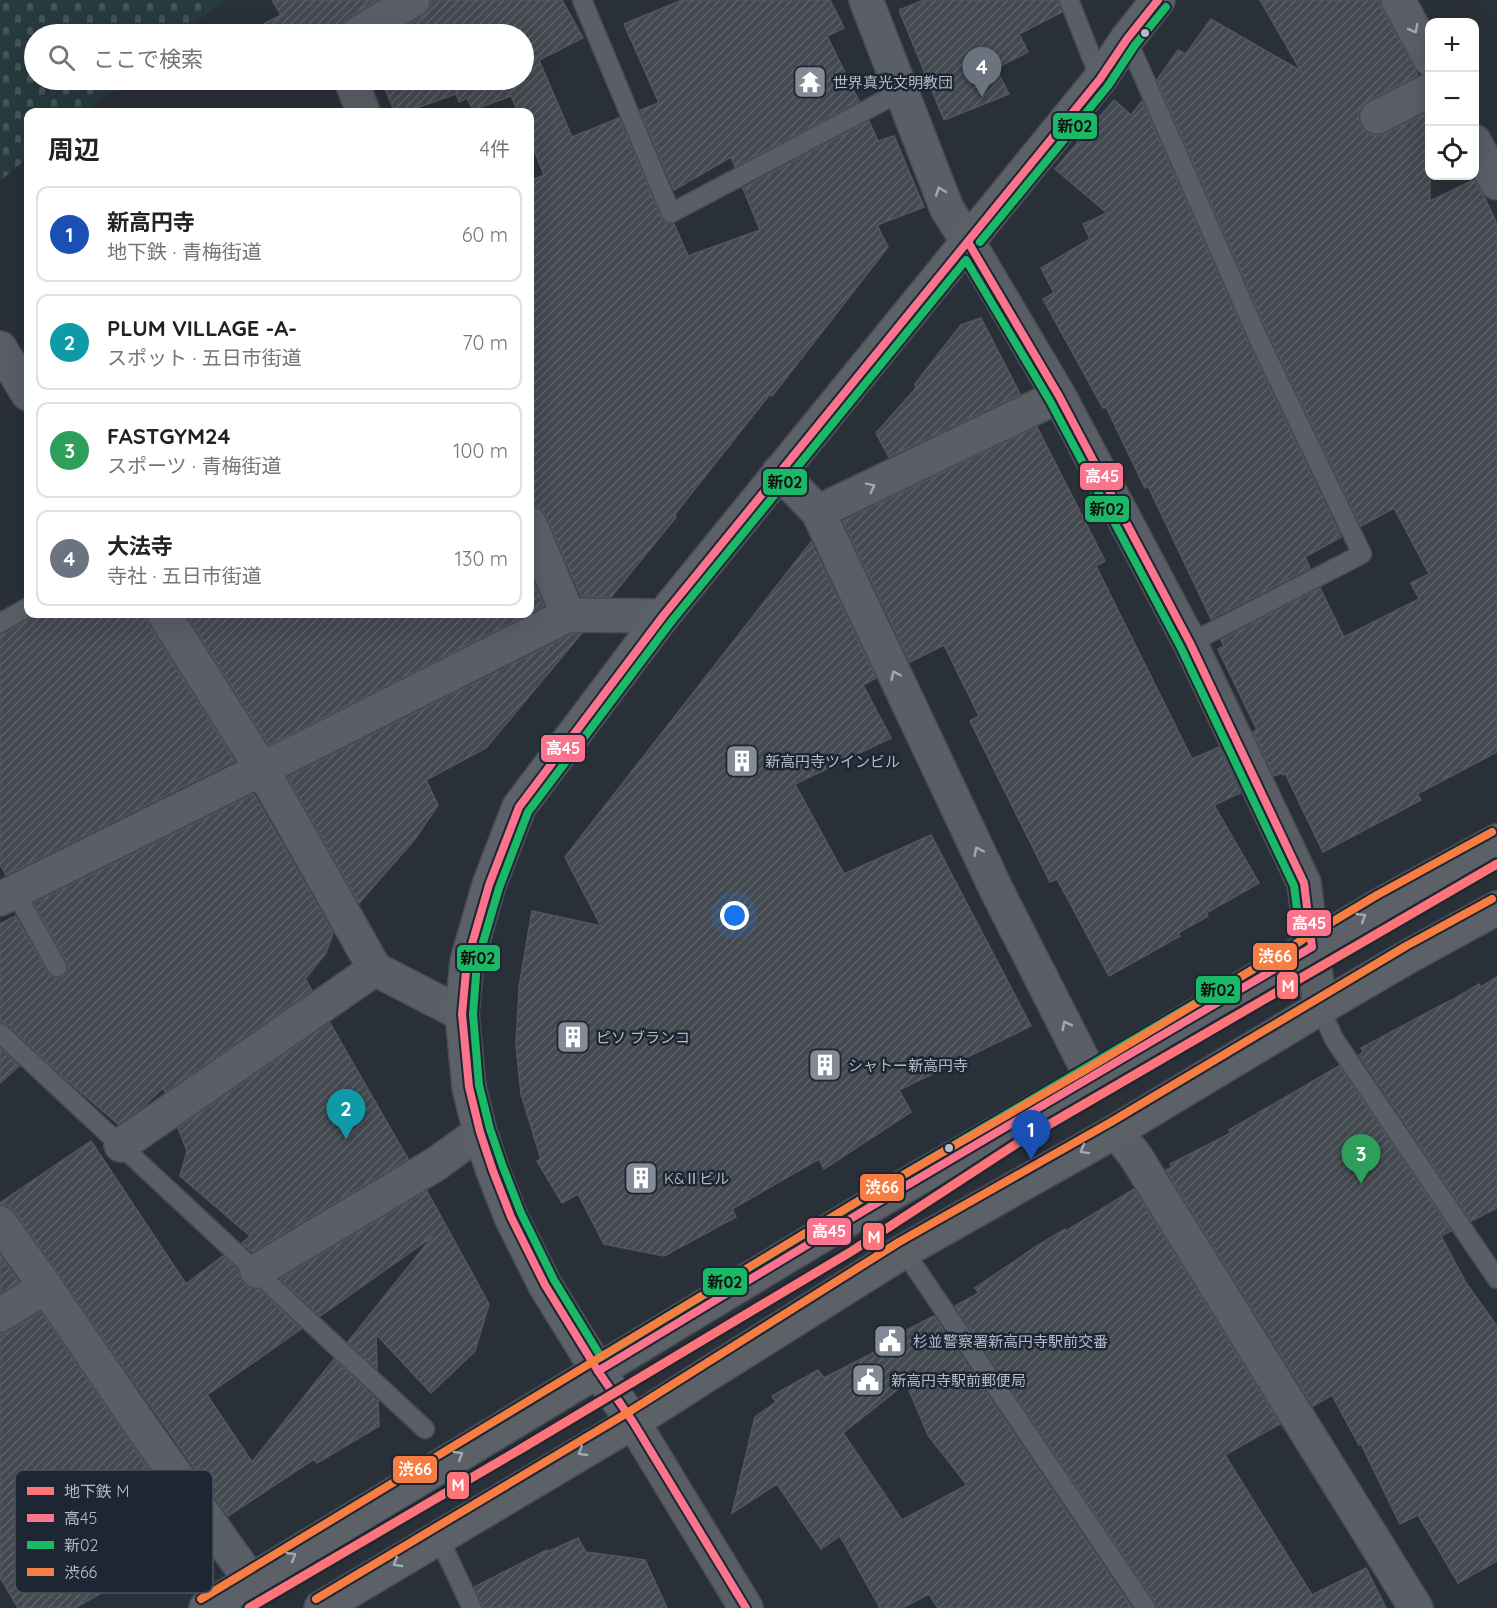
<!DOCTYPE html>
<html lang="ja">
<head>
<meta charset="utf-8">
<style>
  body { margin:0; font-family:Quicksand,"Noto Sans JP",sans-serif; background:#f2f2f2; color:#222 }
  .controls { position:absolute; right:18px; top:18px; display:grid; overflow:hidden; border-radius:12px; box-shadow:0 6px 24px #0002 }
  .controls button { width:54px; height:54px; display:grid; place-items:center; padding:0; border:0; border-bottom:2px solid #e0e0e0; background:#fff; color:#222; font:30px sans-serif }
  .you { position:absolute; left:735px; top:916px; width:21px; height:21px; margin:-15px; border:4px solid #fff; border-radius:50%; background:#1a73e8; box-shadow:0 0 0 9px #1a73e833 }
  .badge { display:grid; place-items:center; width:39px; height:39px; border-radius:50%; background:#848b96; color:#fff; font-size:20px; font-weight:700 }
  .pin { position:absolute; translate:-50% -50px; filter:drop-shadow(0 2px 3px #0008) }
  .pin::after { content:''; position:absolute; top:32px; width:21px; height:18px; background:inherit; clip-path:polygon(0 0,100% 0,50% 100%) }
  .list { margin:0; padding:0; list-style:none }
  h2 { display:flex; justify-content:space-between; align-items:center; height:78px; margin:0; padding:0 24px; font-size:26px }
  h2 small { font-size:20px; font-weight:400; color:#767676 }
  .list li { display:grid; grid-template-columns:39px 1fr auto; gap:18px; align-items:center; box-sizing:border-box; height:96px; margin:0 12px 12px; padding:0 12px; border:2px solid #e0e0e0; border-radius:12px }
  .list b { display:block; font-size:22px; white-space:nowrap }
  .list p { margin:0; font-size:20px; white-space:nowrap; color:#767676 }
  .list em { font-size:20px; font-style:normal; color:#767676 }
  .icon { flex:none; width:33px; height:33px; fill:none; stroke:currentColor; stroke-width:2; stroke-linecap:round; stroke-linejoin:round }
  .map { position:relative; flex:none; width:1497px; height:1608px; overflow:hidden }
  .search { position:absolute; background:#fff; box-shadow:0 6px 24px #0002; left:24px; top:24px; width:510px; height:66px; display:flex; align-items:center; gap:15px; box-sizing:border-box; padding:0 21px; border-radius:33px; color:#767676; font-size:22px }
  .panel { position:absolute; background:#fff; box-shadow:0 6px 24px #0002; left:24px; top:108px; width:510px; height:510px; border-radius:12px }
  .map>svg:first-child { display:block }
</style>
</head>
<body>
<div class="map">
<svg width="1497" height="1608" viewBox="0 0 1497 1608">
  <defs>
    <pattern id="cemetery-stones" width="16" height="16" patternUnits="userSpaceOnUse" patternTransform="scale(1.5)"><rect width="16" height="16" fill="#273a3e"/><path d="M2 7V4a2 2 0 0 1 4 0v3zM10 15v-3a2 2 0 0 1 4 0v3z" fill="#445559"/></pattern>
    <pattern id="building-hatch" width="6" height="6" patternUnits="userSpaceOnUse" patternTransform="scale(1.5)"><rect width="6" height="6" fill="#444950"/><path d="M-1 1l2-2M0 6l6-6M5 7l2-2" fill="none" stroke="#5d6168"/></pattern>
  </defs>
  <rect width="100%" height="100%" fill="#2a3038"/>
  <path fill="url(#cemetery-stones)" d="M0 0H224L181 34H34V80H126L85 112H28V158L0 181Z"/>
  <g fill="url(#building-hatch)" stroke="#52575f" stroke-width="1.5" fill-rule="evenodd">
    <path d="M272 0H377L347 18 340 26 338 34H265L260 26 281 15Z"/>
    <path d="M432 0H562L583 38 539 60 572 137 619 118 661 217 665 222 674 224 688 256 760 230 743 188 869 121 878 141 894 136 924 207 877 225 888 247 772 396 770 394 675 514 676 517 611 597 581 596 547 517 541 509 530 506V181L544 175 530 140V112H518L511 96 473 110 467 98 459 102 456 94 405 112H395L381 80H524V34H392L423 16 430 8Z"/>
    <path d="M682 0H830L844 28 827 36 859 101 735 167 731 157 674 190 640 110 659 103 624 24Z"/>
    <path d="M924 0H1058L1062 12 1019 34 1028 52 996 68 1009 94 944 120 899 10Z"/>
    <path d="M1260 0H1379L1382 9 1418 75 1368 101 1362 106 1358 115 1361 126 1367 133 1375 136 1385 134 1430 111V201L1474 180 1484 196 1497 224V752L1417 794 1421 800 1323 852 1285 773 1283 775 1282 773 1274 776 1253 732 1257 730 1218 649 1224 646 1221 640 1320 588 1344 637 1419 599 1411 583 1429 574 1394 508 1361 526 1269 335 1157 80 1178 50 1186 54 1211 19 1301 71Z"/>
    <path d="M1114 100 1131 115 1142 101 1249 345 1341 537 1305 557 1310 568 1211 619 1148 486 1145 488 1106 407 1103 408 1043 299 1054 293 1041 268 1090 239 1083 224 1107 213 1055 169Z"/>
    <path d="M981 318 1020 394 889 457 876 433 916 388 915 384 961 325Z"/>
    <path d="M1037 427 1105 561 1096 566 1192 759 1219 747 1240 793 1214 805 1259 883 1206 913 1208 916 1178 933 1180 936 1109 976 1057 879 1050 882 970 721 979 716 944 645 910 662 843 521Z"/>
    <path d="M811 542 876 678 863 685 891 738 795 784 844 874 931 835 1031 1026 899 1090 911 1112 824 1169 819 1159 732 1209 736 1217 664 1256 604 1244 578 1194 562 1203 537 1161 541 1159 521 1094 516 1045 518 1008 519 987 532 911 601 926 565 857Z"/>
    <path d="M530 571 544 606 530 613Z"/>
    <path d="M37 614H145L148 624 235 761 6 875 0 864V634L6 633Z"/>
    <path d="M186 614H529L269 745Z"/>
    <path d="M572 634H581L486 748 426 780 438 805 415 839 359 903 288 777Z"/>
    <path d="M254 794 333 933 326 953 305 979 312 990 165 1092 163 1088 143 1107 118 1124 68 1081 8 1025 0 1022V924L15 916 48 973 52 977 56 978 62 977 67 972 68 968 67 962 34 903Z"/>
    <path d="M1497 977V1208L1471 1221 1359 1055 1363 1052 1361 1048 1449 1001V1002L1479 984 1481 987Z"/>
    <path d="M330 1023 408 1159 252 1252 242 1243 250 1236 180 1176 187 1151 178 1128Z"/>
    <path d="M0 1048 19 1066 0 1083Z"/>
    <path d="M1339 1066 1451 1231 1441 1236 1466 1283 1497 1326V1561L1458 1583 1418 1515 1400 1524 1361 1444 1359 1445 1332 1395 1313 1406 1166 1170 1172 1167 1170 1164 1231 1133 1229 1130Z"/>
    <path d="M91 1141 186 1284 223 1256 238 1270 241 1280 247 1287 259 1289 301 1329 207 1395 252 1462 334 1359 378 1401 379 1426 317 1463 314 1459 228 1516 15 1212 8 1206 0 1205V1203Z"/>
    <path d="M1134 1189 1280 1424 1225 1455 1312 1595 1366 1568 1386 1608H1157L1155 1602 955 1306 979 1293 975 1288 1037 1246 1065 1229 1066 1231Z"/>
    <path d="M427 1191 489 1304 475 1351 431 1393 376 1334 377 1369 348 1342 432 1237 320 1316 280 1279Z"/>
    <path d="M0 1255 19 1282 0 1293Z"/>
    <path d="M41 1312 133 1447 195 1535 102 1589 103 1592 75 1608H18L0 1577V1334L10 1331Z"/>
    <path d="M934 1316 1132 1608H938L929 1594 902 1608H880L840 1536 821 1549 777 1484 732 1513 755 1417 776 1402 772 1396 818 1370 824 1378 904 1337 901 1333ZM906 1383 928 1435 967 1485 902 1520 843 1433Z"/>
    <path d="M578 1538 586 1552 645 1560 667 1608H483L474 1587 547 1550V1552Z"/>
  </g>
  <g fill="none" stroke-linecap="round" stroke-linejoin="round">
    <defs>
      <g id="lane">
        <path d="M582 0 671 213 902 91"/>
        <path d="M1069 0 1100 79"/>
        <path d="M1127 39 1259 340 1362 554 1190 643"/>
        <path d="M0 623 28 607"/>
        <path d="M15 892 57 967"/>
        <path d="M1320 1008 1334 1039 1497 1279"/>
        <path d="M0 1033 425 1429"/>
        <path d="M904 1251 1146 1608"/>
        <path d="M439 1538 472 1608"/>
      </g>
      <g id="street">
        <path d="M866 0 947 209 968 242"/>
        <path d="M1398 0 1430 59"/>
        <path d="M357 34 413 0"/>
        <path d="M351 80 363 112"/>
        <path d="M1377 117 1430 90"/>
        <path d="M1474 141 1497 183"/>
        <path d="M0 348 28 394"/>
        <path d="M779 472 818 512 997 891 1092 1078"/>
        <path d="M818 512 1059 396"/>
        <path d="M530 524 568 615"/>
        <path d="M164 614 262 769 375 969 462 1014"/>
        <path d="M0 899 262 769 568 615 663 616"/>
        <path d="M1116 1131 1136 1157 1416 1608"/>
        <path d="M121 1145 375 969"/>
        <path d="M0 1223 46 1287 148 1436 251 1581"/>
        <path d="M257 1271 436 1164 480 1132"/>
        <path d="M0 1315 46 1287"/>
      </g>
      <g id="secondary">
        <path d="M968 242 1059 396 1190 643 1304 883 1320 1008"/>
        <path d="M633 1422 746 1608"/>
      </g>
      <g id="primary">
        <path d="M633 1422 598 1371 545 1285 511 1217 493 1171 480 1132 469 1087 462 1014 467 961 489 885 519 807 663 616 1100 79 1127 39 1158 0"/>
        <path d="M206 1608 870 1206 1092 1078 1382 904 1497 841"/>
        <path d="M321 1608 633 1422 705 1376 904 1251 1116 1131 1320 1008 1411 955 1497 908"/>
      </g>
    </defs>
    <use href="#lane" stroke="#484c53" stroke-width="21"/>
    <use href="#street" stroke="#484c53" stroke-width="36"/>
    <use href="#secondary" stroke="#484c53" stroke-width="36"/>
    <use href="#primary" stroke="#484c55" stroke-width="36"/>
    <use href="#lane" stroke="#5a5e66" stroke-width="18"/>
    <use href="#street" stroke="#5a5e66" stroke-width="33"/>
    <use href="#secondary" stroke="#595d64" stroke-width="33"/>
    <use href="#primary" stroke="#5c6168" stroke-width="33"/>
    <defs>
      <g id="bus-1">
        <path d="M598 1371 865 1210 1312 947 1304 883 1190 643 1059 396 968 242"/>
        <path d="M746 1608 633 1422 598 1371 545 1285 511 1217 493 1171 480 1132 469 1087 462 1014 467 961 489 885 519 807 663 616 1100 79 1127 39 1158 0"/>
      </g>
      <g id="bus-2">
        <path d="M980 242 1108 86 1135 45 1166 7"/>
        <path d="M966 260 1050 401 1181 648 1294 886 1301 941 859 1201 601 1357 554 1280 521 1213 503 1167 490 1129 479 1085 473 1014 477 963 499 888 528 812 671 622Z"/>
      </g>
      <g id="bus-3">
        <path d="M201 1599 865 1197 1087 1069 1377 895 1492 832"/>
        <path d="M316 1599 627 1413 899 1242 1111 1122 1406 946 1492 899"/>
      </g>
    </defs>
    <use href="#bus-1" stroke="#1d2633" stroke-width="12"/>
    <use href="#bus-2" stroke="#1d2633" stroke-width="12"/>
    <use href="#bus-3" stroke="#1d2633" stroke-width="12"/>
    <use href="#bus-1" stroke="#fc738d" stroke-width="8"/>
    <use href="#bus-2" stroke="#1ab867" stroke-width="8"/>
    <use href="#bus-3" stroke="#f77d43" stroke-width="8"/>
    <defs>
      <path id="metro-1" d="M249 1608 524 1447 852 1251 1019 1142 1497 864"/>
    </defs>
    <use href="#metro-1" stroke="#1d2633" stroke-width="14"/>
    <use href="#metro-1" stroke="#fe7479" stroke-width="9"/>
  </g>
  <defs><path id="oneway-chevron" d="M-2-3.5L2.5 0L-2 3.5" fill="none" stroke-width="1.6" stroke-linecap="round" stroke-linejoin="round" transform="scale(1.5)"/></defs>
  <g stroke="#a2a9b5">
    <use href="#oneway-chevron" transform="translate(1414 29) rotate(62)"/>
    <use href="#oneway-chevron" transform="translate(940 191) rotate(-111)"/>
    <use href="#oneway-chevron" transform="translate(871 487) rotate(-26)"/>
    <use href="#oneway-chevron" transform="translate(895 675) rotate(-115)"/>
    <use href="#oneway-chevron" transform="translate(978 851) rotate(-115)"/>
    <use href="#oneway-chevron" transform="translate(1066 1025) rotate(-117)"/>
  </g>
  <g stroke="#a2aab6">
    <use href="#oneway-chevron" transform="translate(1362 917) rotate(-31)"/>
    <use href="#oneway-chevron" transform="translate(1084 1150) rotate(151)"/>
    <use href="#oneway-chevron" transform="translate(582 1452) rotate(149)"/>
    <use href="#oneway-chevron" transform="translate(459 1455) rotate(-31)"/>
    <use href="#oneway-chevron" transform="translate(292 1556) rotate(-31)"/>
    <use href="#oneway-chevron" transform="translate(397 1563) rotate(149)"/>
  </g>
  <defs>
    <symbol id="temple-square" viewBox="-11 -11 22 22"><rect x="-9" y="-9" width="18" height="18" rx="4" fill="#848b96" stroke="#1d2633"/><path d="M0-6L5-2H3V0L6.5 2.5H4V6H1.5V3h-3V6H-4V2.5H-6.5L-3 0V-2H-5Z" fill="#fff"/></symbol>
    <symbol id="building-square" viewBox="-11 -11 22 22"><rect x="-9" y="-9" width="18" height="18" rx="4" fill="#848b96" stroke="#1d2633"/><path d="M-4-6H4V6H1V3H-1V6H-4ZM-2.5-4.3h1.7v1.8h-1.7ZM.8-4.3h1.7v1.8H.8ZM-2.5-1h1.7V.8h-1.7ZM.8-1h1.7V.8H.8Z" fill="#fff"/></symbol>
    <symbol id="civic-square" viewBox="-11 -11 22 22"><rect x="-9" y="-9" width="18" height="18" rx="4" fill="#848b96" stroke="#1d2633"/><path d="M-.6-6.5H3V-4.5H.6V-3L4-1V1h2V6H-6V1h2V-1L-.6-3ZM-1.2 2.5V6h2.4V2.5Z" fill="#fff"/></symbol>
  </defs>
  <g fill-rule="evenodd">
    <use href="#temple-square" x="791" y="63" width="38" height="38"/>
    <use href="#building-square" x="723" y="742" width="38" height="38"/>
    <use href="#building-square" x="554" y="1018" width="38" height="38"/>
    <use href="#building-square" x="806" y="1046" width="38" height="38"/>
    <use href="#building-square" x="622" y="1159" width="38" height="38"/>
    <use href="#civic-square" x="871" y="1322" width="38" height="38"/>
    <use href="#civic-square" x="849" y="1361" width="38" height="38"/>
  </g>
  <g fill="#b4bcc9" stroke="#1d2633" stroke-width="2">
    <circle cx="1145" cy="33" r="5"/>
    <circle cx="949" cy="1148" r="5"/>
  </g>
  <g text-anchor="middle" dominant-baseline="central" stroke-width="5" stroke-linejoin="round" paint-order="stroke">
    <g font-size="15" fill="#b4bcc9" stroke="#1d2633" text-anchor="start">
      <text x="833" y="82">世界真光文明教団</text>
      <text x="765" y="761">新高円寺ツインビル</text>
      <text x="596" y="1037">ピソ ブランコ</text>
      <text x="848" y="1065">シャトー新高円寺</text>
      <text x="664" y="1178">K&amp;Ⅱビル</text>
      <text x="913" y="1341">杉並警察署新高円寺駅前交番</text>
      <text x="891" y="1380">新高円寺駅前郵便局</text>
    </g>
  </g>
  <rect x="15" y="1470" width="198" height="123" rx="9" fill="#1d2633" stroke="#4a5360" stroke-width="1.5"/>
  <rect x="27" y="1487" width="27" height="8" fill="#fe7479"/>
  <rect x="27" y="1514" width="27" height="8" fill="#fc738d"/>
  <rect x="27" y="1541" width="27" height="8" fill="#1ab867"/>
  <rect x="27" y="1568" width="27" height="8" fill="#f77d43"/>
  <g font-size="16" fill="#b4bcc9">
    <text x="64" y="1497">地下鉄 M</text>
    <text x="64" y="1524">高45</text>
    <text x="64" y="1551">新02</text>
    <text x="64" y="1578">渋66</text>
  </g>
  <g stroke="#1d2633" stroke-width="2">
    <rect x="1052" y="112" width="46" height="28" rx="6" fill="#1ab867"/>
    <rect x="1079" y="462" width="45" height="29" rx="6" fill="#fc738d"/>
    <rect x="762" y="468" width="46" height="28" rx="6" fill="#1ab867"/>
    <rect x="1084" y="495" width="46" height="28" rx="6" fill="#1ab867"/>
    <rect x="540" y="734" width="46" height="29" rx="6" fill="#fc738d"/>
    <rect x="1286" y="909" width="46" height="28" rx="6" fill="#fc738d"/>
    <rect x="1252" y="942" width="46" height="29" rx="6" fill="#f77d43"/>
    <rect x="456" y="944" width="45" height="28" rx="6" fill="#1ab867"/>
    <rect x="1276" y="971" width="23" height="29" rx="6" fill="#fe7479"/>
    <rect x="1195" y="975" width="46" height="29" rx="6" fill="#1ab867"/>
    <rect x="859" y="1173" width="46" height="29" rx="6" fill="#f77d43"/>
    <rect x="806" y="1217" width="46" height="29" rx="6" fill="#fc738d"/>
    <rect x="862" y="1222" width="23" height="29" rx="6" fill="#fe7479"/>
    <rect x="702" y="1267" width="46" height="29" rx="6" fill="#1ab867"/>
    <rect x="392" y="1455" width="46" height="29" rx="6" fill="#f77d43"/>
    <rect x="446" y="1471" width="24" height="29" rx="6" fill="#fe7479"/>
  </g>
  <g font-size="16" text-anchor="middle" font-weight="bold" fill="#fff">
    <text x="1102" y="482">高45</text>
    <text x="563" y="754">高45</text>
    <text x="1309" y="929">高45</text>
    <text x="1275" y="962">渋66</text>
    <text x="1288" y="992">M</text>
    <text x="882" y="1193">渋66</text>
    <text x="829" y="1237">高45</text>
    <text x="874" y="1243">M</text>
    <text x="415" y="1475">渋66</text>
    <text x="458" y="1491">M</text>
  </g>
  <g font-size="16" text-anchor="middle" font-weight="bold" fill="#111">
    <text x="1075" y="132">新02</text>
    <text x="785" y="488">新02</text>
    <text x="1107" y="515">新02</text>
    <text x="478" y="964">新02</text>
    <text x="1218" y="996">新02</text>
    <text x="725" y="1288">新02</text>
  </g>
</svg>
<div class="controls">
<button>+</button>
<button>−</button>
<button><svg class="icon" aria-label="locate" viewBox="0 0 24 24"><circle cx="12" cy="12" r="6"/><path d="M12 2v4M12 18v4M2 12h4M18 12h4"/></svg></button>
</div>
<div class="you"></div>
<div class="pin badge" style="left:1031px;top:1160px;background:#1a4fb4">1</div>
<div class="pin badge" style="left:346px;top:1139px;background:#0f9aa8">2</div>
<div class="pin badge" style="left:1361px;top:1184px;background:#2e9e5b">3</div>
<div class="pin badge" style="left:982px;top:97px;background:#6b7280">4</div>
<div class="search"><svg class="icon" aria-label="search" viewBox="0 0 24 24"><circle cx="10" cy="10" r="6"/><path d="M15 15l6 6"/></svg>ここで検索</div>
<section class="panel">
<h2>周辺<small>4件</small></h2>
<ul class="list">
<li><span class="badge" style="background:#1a4fb4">1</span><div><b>新高円寺</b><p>地下鉄 · 青梅街道</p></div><em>60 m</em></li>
<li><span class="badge" style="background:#0f9aa8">2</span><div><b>PLUM VILLAGE -A-</b><p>スポット · 五日市街道</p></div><em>70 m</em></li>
<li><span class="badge" style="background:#2e9e5b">3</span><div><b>FASTGYM24</b><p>スポーツ · 青梅街道</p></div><em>100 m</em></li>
<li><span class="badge" style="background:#6b7280">4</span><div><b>大法寺</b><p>寺社 · 五日市街道</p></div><em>130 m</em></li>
</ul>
</section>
</div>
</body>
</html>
